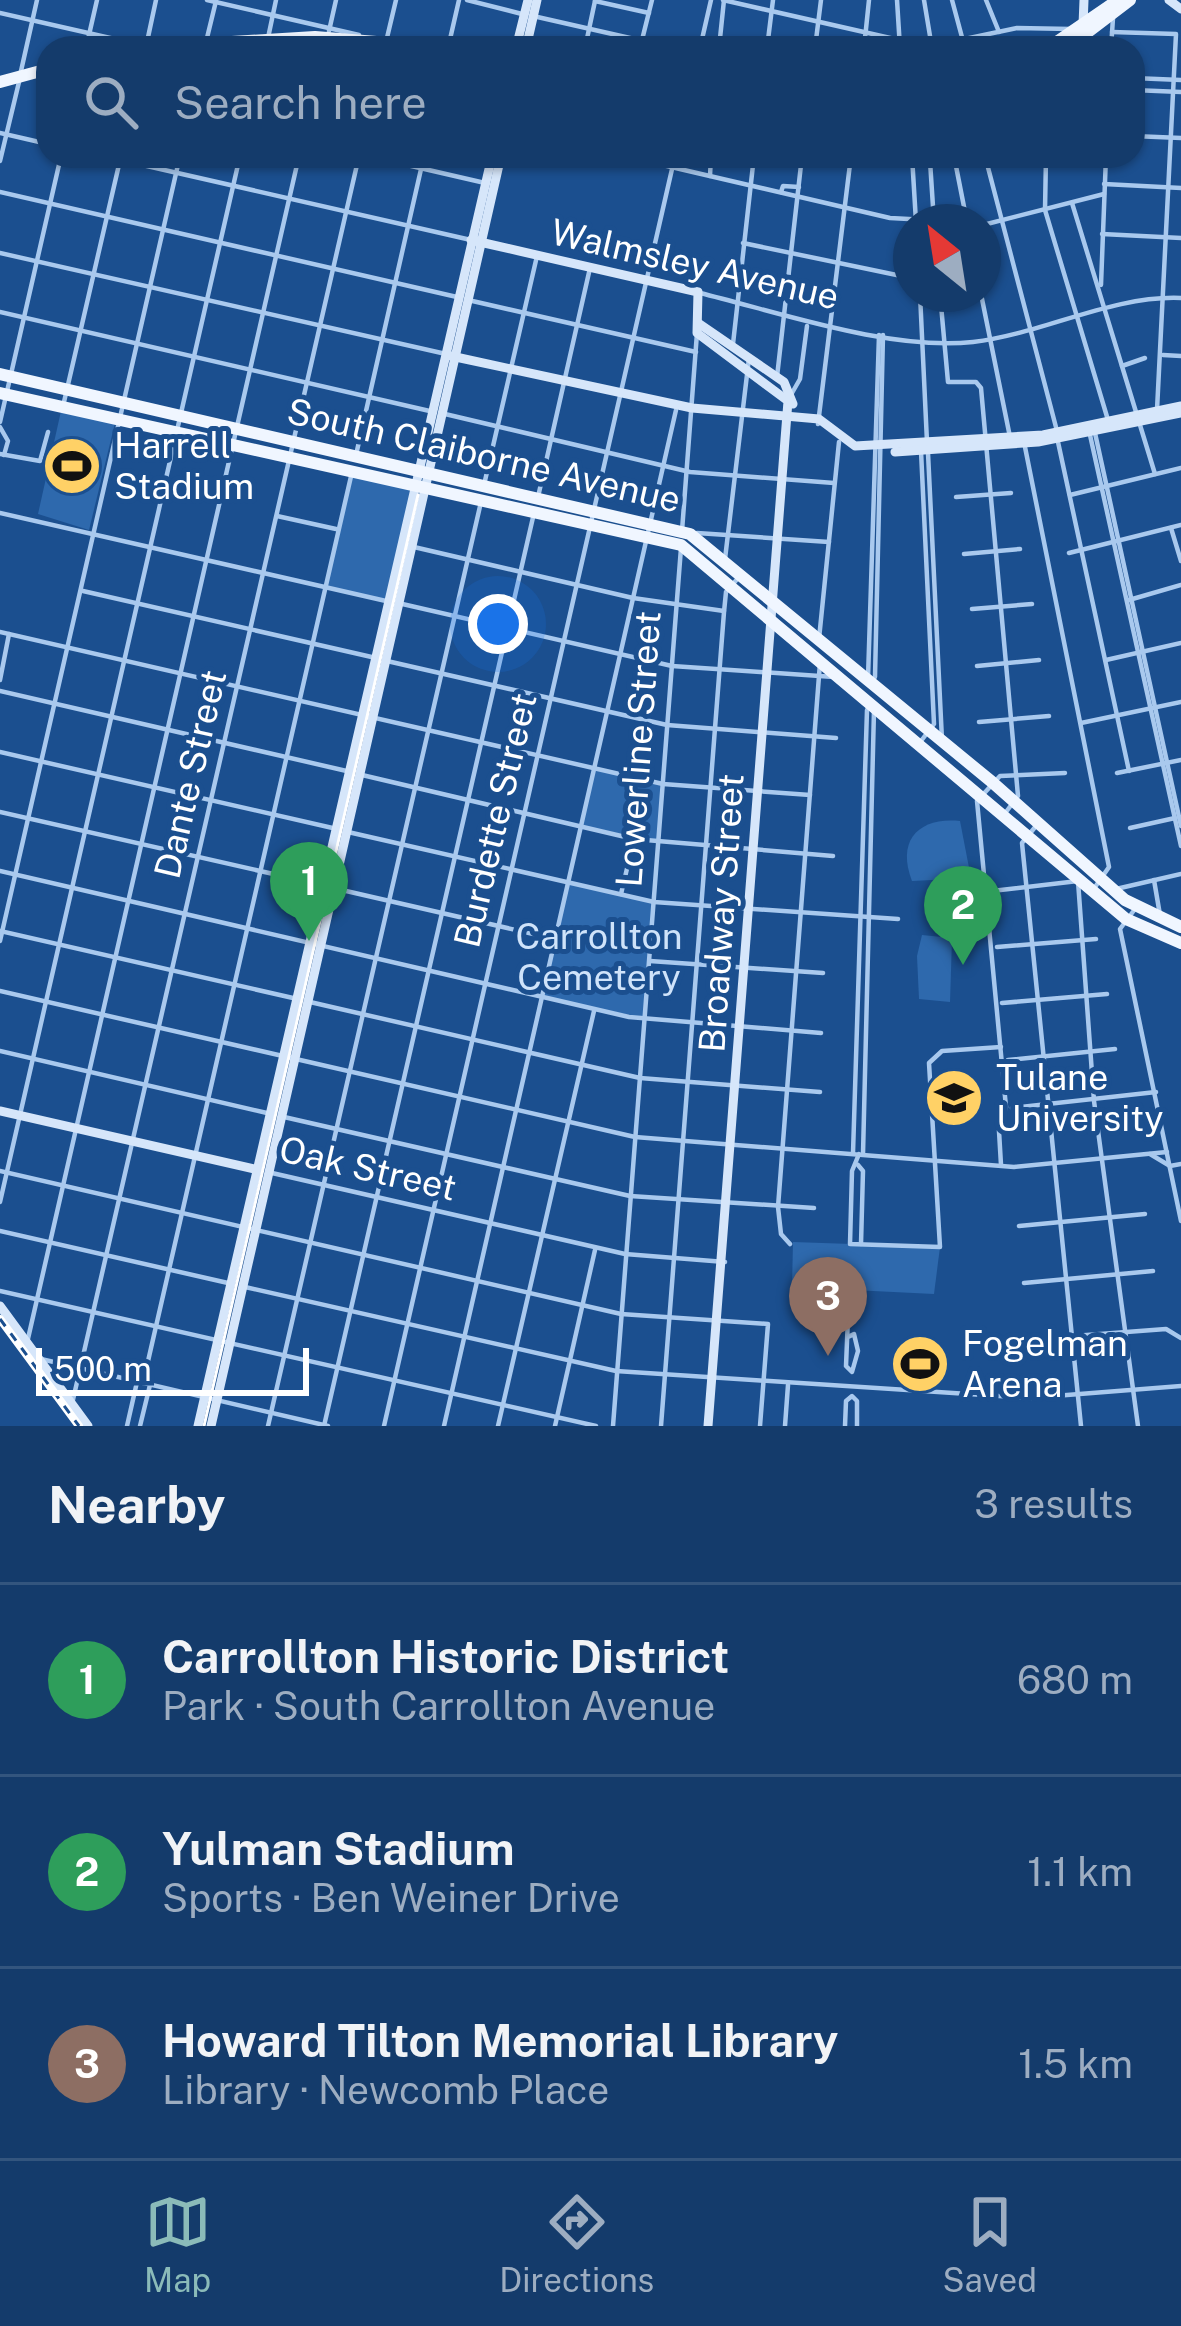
<!DOCTYPE html>
<html lang="en">
<head>
<meta charset="utf-8">
<style>
  body { margin:0; font-family:"Public Sans",sans-serif; background:#214673; color:#f1f3f6 }
  .compass { position:absolute; left:893px; top:204px; width:108px; height:108px; border-radius:50%; background:#143b6b; box-shadow:0 3px 9px #0004; rotate:330deg }
  .scale { position:absolute; left:36px; bottom:30px; width:273px; box-sizing:border-box; padding-left:12px; border:6px solid #fff; border-top:0; font-size:33px; line-height:42px; white-space:nowrap; color:#fff; -webkit-text-stroke:9px #1b4f8f; paint-order:stroke }
  .you { position:absolute; left:498px; top:624px; width:42px; height:42px; margin:-30px; border:9px solid #fff; border-radius:50%; background:#1a73e8; box-shadow:0 0 0 18px #1a73e833 }
  .badge { display:grid; place-items:center; width:78px; height:78px; border-radius:50%; background:#8bbbb9; color:#fff; font-size:39px; font-weight:700 }
  .pin { position:absolute; translate:-50% -99px; filter:drop-shadow(0 3px 6px #0008) }
  .pin::after { content:''; position:absolute; top:63px; width:42px; height:36px; background:inherit; clip-path:polygon(0 0,100% 0,50% 100%) }
  .list { margin:0; padding:0; list-style:none }
  h2 { display:flex; justify-content:space-between; align-items:center; height:156px; margin:0; padding:0 48px; font-size:51px }
  h2 small { font-size:39px; font-weight:400; color:#9dadc1 }
  .list li { display:grid; grid-template-columns:78px 1fr auto; gap:36px; align-items:center; box-sizing:border-box; height:192px; padding:0 48px; border-top:3px solid #33557e }
  .list b { display:block; font-size:45px; white-space:nowrap }
  .list p { margin:0; font-size:39px; white-space:nowrap; color:#9dadc1 }
  .list em { font-size:39px; font-style:normal; color:#9dadc1 }
  .icon { flex:none; width:66px; height:66px; fill:none; stroke:currentColor; stroke-width:2; stroke-linecap:round; stroke-linejoin:round }
  .map { position:relative; flex:none; width:1181px; height:1426px; overflow:hidden }
  .search { position:absolute; background:#143b6b; box-shadow:0 3px 9px #0004; left:36px; right:36px; top:36px; height:132px; display:flex; align-items:center; gap:30px; box-sizing:border-box; padding:0 42px; border-radius:36px; color:#9dadc1; font-size:45px }
  .sheet { height:732px; background:#143b6b }
  nav { display:flex; justify-content:space-around; align-items:center; box-sizing:border-box; height:168px; border-top:3px solid #33557e; background:#143b6b; font-size:33px; color:#9dadc1 }
  nav a { display:grid; justify-items:center; gap:6px }
  nav .on { color:#8bbbb9 }
  .map>svg:first-child { display:block }
</style>
</head>
<body>
<div class="map">
<svg width="1181" height="1426" viewBox="0 0 1181 1426">
  <rect width="100%" height="100%" fill="#1b4f8f"/>
  <g fill="#2e69ad">
    <path d="M61 411 115 423 89 530 38 514Z"/>
    <path d="M352 471 415 486 388 601 325 587Z"/>
    <path d="M594 769 663 784 657 842 581 825Z"/>
    <path d="M960 821 971 878 912 881C896 840 919 817 960 821Z"/>
    <path d="M568 883 654 902 644 1018 541 996Z"/>
    <path d="M922 935 952 938 950 1002 919 999 917 956Z"/>
    <path d="M793 1242 940 1247 934 1294 792 1287Z"/>
  </g>
  <g fill="none" stroke-linecap="round" stroke-linejoin="round">
    <g stroke="#a9c9ee" stroke-width="4.5">
      <path d="M207 0 359 35"/>
      <path d="M467 0 522 14"/>
      <path d="M723 0 899 40"/>
      <path d="M897 0 900 48"/>
      <path d="M924 0 932 48"/>
      <path d="M952 0 963 41"/>
      <path d="M986 0 999 32"/>
      <path d="M595 1 649 13"/>
      <path d="M0 13 119 40 126 48"/>
      <path d="M533 16 674 48"/>
      <path d="M329 31 336 0"/>
      <path d="M1112 32 1176 34 1157 410"/>
      <path d="M268 38 276 0"/>
      <path d="M147 42 156 0"/>
      <path d="M206 42 216 1"/>
      <path d="M386 42 396 0"/>
      <path d="M86 48 97 0"/>
      <path d="M448 48 459 0"/>
      <path d="M585 48 595 1"/>
      <path d="M640 48 652 0"/>
      <path d="M700 48 711 0"/>
      <path d="M719 48 724 0"/>
      <path d="M767 48 773 0"/>
      <path d="M815 48 821 0"/>
      <path d="M864 48 869 0"/>
      <path d="M922 48 1017 28 1071 29"/>
      <path d="M1111 48 1113 18"/>
      <path d="M21 71 37 0"/>
      <path d="M36 73 48 84"/>
      <path d="M1133 78 1181 80"/>
      <path d="M1133 90 1181 92"/>
      <path d="M0 133 48 144"/>
      <path d="M1133 136 1181 138"/>
      <path d="M103 156 471 240"/>
      <path d="M368 156 485 183"/>
      <path d="M624 156 890 218 965 222"/>
      <path d="M883 156 895 159"/>
      <path d="M912 156 916 222"/>
      <path d="M954 156 967 222"/>
      <path d="M985 156 1057 431"/>
      <path d="M1046 156 1045 210 1108 420"/>
      <path d="M0 161 19 82"/>
      <path d="M930 161 934 222"/>
      <path d="M710 176 711 156"/>
      <path d="M1104 184 1181 188"/>
      <path d="M0 192 457 297"/>
      <path d="M781 192 783 186 799 187"/>
      <path d="M1072 203 1155 474"/>
      <path d="M983 225 1104 194"/>
      <path d="M1102 234 1181 238"/>
      <path d="M743 243 911 278"/>
      <path d="M0 253 446 354"/>
      <path d="M1101 285 1106 156"/>
      <path d="M700 293C781 313 891 351 973 342 1042 334 1112 295 1181 298"/>
      <path d="M920 294 927 442"/>
      <path d="M940 294 948 382H976L981 388 1018 796 1006 812"/>
      <path d="M981 294 1010 437"/>
      <path d="M468 300 696 352"/>
      <path d="M0 312 434 412"/>
      <path d="M733 344 754 156"/>
      <path d="M1163 355 1181 356"/>
      <path d="M1122 366 1145 358"/>
      <path d="M777 377 802 156"/>
      <path d="M792 393 800 379 807 326"/>
      <path d="M64 402 121 156"/>
      <path d="M445 414 690 472 834 483"/>
      <path d="M0 422 61 156"/>
      <path d="M818 424 851 156"/>
      <path d="M0 427 8 441 4 455"/>
      <path d="M1095 433 1181 826"/>
      <path d="M1090 435 1181 846"/>
      <path d="M1024 442 1109 867 1093 890"/>
      <path d="M1058 442 1129 771"/>
      <path d="M921 451 934 724 921 741"/>
      <path d="M928 453 942 740"/>
      <path d="M0 454 40 461 48 432"/>
      <path d="M356 455 424 156"/>
      <path d="M484 485 537 256"/>
      <path d="M1070 495 1181 468"/>
      <path d="M538 497 590 268"/>
      <path d="M956 497 1011 493"/>
      <path d="M0 513 386 601"/>
      <path d="M277 516 336 529"/>
      <path d="M1171 528 1181 561"/>
      <path d="M682 531 697 333"/>
      <path d="M697 533 829 542"/>
      <path d="M401 544 633 598 724 611"/>
      <path d="M1069 553 1181 525"/>
      <path d="M964 554 1020 549"/>
      <path d="M725 559 749 358"/>
      <path d="M83 591 376 658"/>
      <path d="M1129 600 1181 585"/>
      <path d="M398 603 672 666 834 677"/>
      <path d="M972 609 1032 604"/>
      <path d="M0 632 663 784 810 795"/>
      <path d="M819 639 839 442"/>
      <path d="M1106 660 1181 643"/>
      <path d="M387 661 667 725 836 738"/>
      <path d="M977 666 1039 660"/>
      <path d="M875 677 883 335"/>
      <path d="M868 678 879 335"/>
      <path d="M0 680 9 634"/>
      <path d="M0 691 351 772"/>
      <path d="M979 722 1049 716"/>
      <path d="M1081 723 1181 702"/>
      <path d="M0 752 337 829"/>
      <path d="M1117 773 1181 760"/>
      <path d="M362 775 634 839 833 856"/>
      <path d="M0 812 322 885"/>
      <path d="M1036 826 1022 843 1081 1426"/>
      <path d="M1130 828 1175 818"/>
      <path d="M348 832 654 902 898 919"/>
      <path d="M0 871 629 1017 821 1033"/>
      <path d="M1154 880 1160 915"/>
      <path d="M1078 881 1094 1101 1138 1426"/>
      <path d="M333 888 555 939"/>
      <path d="M1116 889 1181 874"/>
      <path d="M992 891 1078 881"/>
      <path d="M621 894 634 839"/>
      <path d="M1135 909 1120 929 1181 1221"/>
      <path d="M0 931 293 998"/>
      <path d="M0 941 180 156"/>
      <path d="M997 947 1096 939"/>
      <path d="M650 961 823 973"/>
      <path d="M0 991 635 1137 1014 1167 1167 1152"/>
      <path d="M310 1002 640 1078 820 1092"/>
      <path d="M1002 1003 1107 994"/>
      <path d="M0 1051 267 1113"/>
      <path d="M1008 1060 1115 1049"/>
      <path d="M1012 1108 1156 1092"/>
      <path d="M284 1117 630 1196 814 1208"/>
      <path d="M853 1153 867 710"/>
      <path d="M859 1154 852 1171 850 1244 940 1247 929 1063 942 1051 1001 1047"/>
      <path d="M863 1154 874 710"/>
      <path d="M1150 1154 1170 1166 1181 1164"/>
      <path d="M858 1165 863 1171 861 1244"/>
      <path d="M1001 1165 999 1131 1006 1107 977 801 1000 776 1065 773"/>
      <path d="M0 1171 621 1314 768 1324 760 1426"/>
      <path d="M272 1173 625 1254 725 1262"/>
      <path d="M0 1202 240 156"/>
      <path d="M1019 1226 1145 1214"/>
      <path d="M0 1231 228 1283"/>
      <path d="M790 1244 781 1234 778 1207 820 663"/>
      <path d="M1024 1283 1153 1271"/>
      <path d="M245 1287 616 1371 1029 1398 1181 1386"/>
      <path d="M0 1291 596 1426"/>
      <path d="M848 1337 854 1334 858 1351 852 1372 846 1366 849 1292"/>
      <path d="M1034 1339 1166 1329 1181 1338"/>
      <path d="M27 1343 299 156"/>
      <path d="M41 1359 328 1426"/>
      <path d="M143 1383 352 472"/>
      <path d="M72 1404 359 156"/>
      <path d="M127 1426 137 1382"/>
      <path d="M140 1426 150 1385"/>
      <path d="M268 1426 481 502"/>
      <path d="M324 1426 534 513"/>
      <path d="M384 1426 675 156"/>
      <path d="M444 1426 676 410"/>
      <path d="M498 1426 594 1011"/>
      <path d="M555 1426 595 1250"/>
      <path d="M613 1426 681 548"/>
      <path d="M661 1426 724 612 726 592 739 577"/>
      <path d="M785 1426 788 1385"/>
      <path d="M845 1426 846 1401 852 1396 857 1401V1426"/>
    </g>
    <g stroke="#d6e6fa" stroke-width="9">
      <path d="M1169 0 1181 9"/>
      <path d="M1083 25 1084 0"/>
      <path d="M516 48 528 0"/>
      <path d="M526 48 537 0"/>
      <path d="M471 240 698 292 697 333 788 401 708 1426"/>
      <path d="M698 323 784 382 793 404"/>
      <path d="M451 356 692 408 819 419 855 446 1043 435 1181 406"/>
      <path d="M895 452 1038 442 1181 413"/>
      <path d="M0 1111 259 1170"/>
      <path d="M0 1306 88 1426"/>
      <path d="M198 1426 492 156"/>
      <path d="M211 1426 501 156"/>
    </g>
    <g stroke="#f0f6ff" stroke-width="12">
      <path d="M337 45 365 48"/>
      <path d="M134 48 315 37 450 48"/>
      <path d="M1048 48 1118 0"/>
      <path d="M1067 48 1130 0"/>
      <path d="M0 82 48 69"/>
      <path d="M0 374 690 534 992 782 1125 900 1181 927"/>
      <path d="M0 393 681 545 1126 919 1181 943"/>
    </g>
    <path stroke="#fff" stroke-width="3" d="M204 1426 418 495"/>
    <defs>
      <path id="rail" d="M0 1319 79 1426"/>
    </defs>
    <use href="#rail" stroke="#fff" stroke-width="8"/>
    <use href="#rail" stroke="#1b4f8f" stroke-width="3" stroke-dasharray="9" stroke-linecap="butt"/>
  </g>
  <defs>
    <symbol id="stadium-disc" viewBox="-11 -11 22 22"><circle r="9.5" fill="#ffd166" stroke="#1b4f8f"/><path d="M0-5a6.5 5 0 1 0 0 10a6.5 5 0 1 0 0-10ZM-3.5-1.8h7v3.6h-7Z" fill="#111"/></symbol>
    <symbol id="university-disc" viewBox="-11 -11 22 22"><circle r="9.5" fill="#ffd166" stroke="#1b4f8f"/><path d="M0-5L7-2L0 1L-7-2ZM-4 1L0 2.5L4 1V4Q0 6-4 4Z" fill="#111"/></symbol>
  </defs>
  <g fill-rule="evenodd">
    <use href="#stadium-disc" x="39" y="433" width="66" height="66"/>
    <use href="#university-disc" x="921" y="1065" width="66" height="66"/>
    <use href="#stadium-disc" x="887" y="1331" width="66" height="66"/>
  </g>
  <g text-anchor="middle" dominant-baseline="central" stroke-width="10" stroke-linejoin="round" paint-order="stroke">
    <g font-size="36" fill="#fff" stroke="#1b4f8f">
      <text transform="translate(695 264) rotate(13)">Walmsley Avenue</text>
      <text transform="translate(484 455) rotate(13)">South Claiborne Avenue</text>
      <text transform="translate(638 749) rotate(-86)">Lowerline Street</text>
      <text transform="translate(190 774) rotate(-77)">Dante Street</text>
      <text transform="translate(495 820) rotate(-77)">Burdette Street</text>
      <text transform="translate(721 913) rotate(-86)">Broadway Street</text>
      <text transform="translate(368 1168) rotate(13)">Oak Street</text>
    </g>
    <g font-size="36" fill="#fff" stroke="#1b4f8f" text-anchor="start">
      <text x="114" y="445">Harrell<tspan x="114" dy="41">Stadium</tspan></text>
      <text x="996" y="1077">Tulane<tspan x="996" dy="41">University</tspan></text>
      <text x="962" y="1343">Fogelman<tspan x="962" dy="41">Arena</tspan></text>
    </g>
    <g font-size="36" fill="#cfe3fa" stroke="#1b4f8f">
      <text x="599" y="936">Carrollton<tspan x="599" dy="41">Cemetery</tspan></text>
    </g>
  </g>
</svg>
<svg class="compass" viewBox="-18 -18 36 36"><path d="M0-13l5 13h-10z" fill="#e53935"/><path d="M0 13l5-13h-10z" fill="#9dadc1"/></svg>
<div class="scale">500 m</div>
<div class="you"></div>
<div class="pin badge" style="left:309px;top:941px;background:#2e9e5b">1</div>
<div class="pin badge" style="left:963px;top:965px;background:#2e9e5b">2</div>
<div class="pin badge" style="left:828px;top:1356px;background:#8d6e63">3</div>
<div class="search"><svg class="icon" aria-label="search" viewBox="0 0 24 24"><circle cx="10" cy="10" r="6"/><path d="M15 15l6 6"/></svg>Search here</div>
</div>
<section class="sheet">
<h2>Nearby<small>3 results</small></h2>
<ul class="list">
<li><span class="badge" style="background:#2e9e5b">1</span><div><b>Carrollton Historic District</b><p>Park · South Carrollton Avenue</p></div><em>680 m</em></li>
<li><span class="badge" style="background:#2e9e5b">2</span><div><b>Yulman Stadium</b><p>Sports · Ben Weiner Drive</p></div><em>1.1 km</em></li>
<li><span class="badge" style="background:#8d6e63">3</span><div><b>Howard Tilton Memorial Library</b><p>Library · Newcomb Place</p></div><em>1.5 km</em></li>
</ul>
</section>
<nav>
<a class="on"><svg class="icon" aria-label="map" viewBox="0 0 24 24"><path d="M3 6l6-2 6 2 6-2v14l-6 2-6-2-6 2zM9 4v14M15 6v14"/></svg>Map</a>
<a><svg class="icon" aria-label="directions" viewBox="0 0 24 24"><path d="M12 3l9 9-9 9-9-9zM9 14v-3h6M13 9l2 2-2 2"/></svg>Directions</a>
<a><svg class="icon" aria-label="saved" viewBox="0 0 24 24"><path d="M7 4h10v16l-5-4-5 4z"/></svg>Saved</a>
</nav>
</body>
</html>
